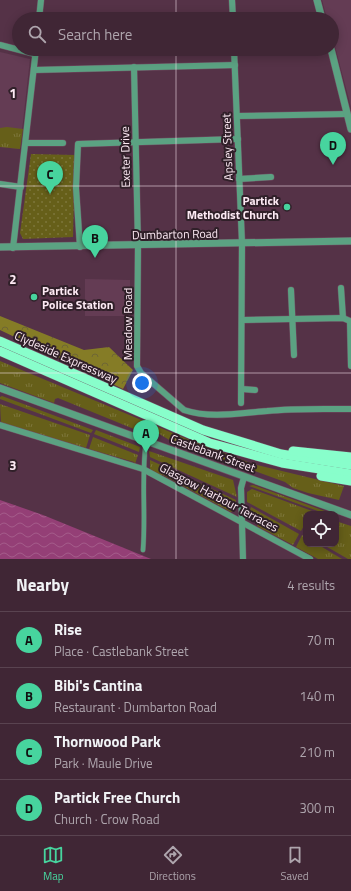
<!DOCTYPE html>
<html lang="en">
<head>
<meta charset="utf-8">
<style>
  body { margin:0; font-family:"Titillium Web",sans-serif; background:#472e3d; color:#f1f3f6 }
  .controls { position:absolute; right:12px; bottom:12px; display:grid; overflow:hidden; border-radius:8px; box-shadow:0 2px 10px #0003 }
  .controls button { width:36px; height:36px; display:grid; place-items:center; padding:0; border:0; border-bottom:1px solid #594350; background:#402635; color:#f1f3f6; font:20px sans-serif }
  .you { position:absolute; left:142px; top:383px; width:14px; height:14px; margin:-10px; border:3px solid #fff; border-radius:50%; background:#1a73e8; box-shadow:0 0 0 6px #1a73e833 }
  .badge { display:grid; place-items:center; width:26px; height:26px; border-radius:50%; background:#47d49e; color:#111; font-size:13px; font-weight:700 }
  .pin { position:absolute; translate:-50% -33px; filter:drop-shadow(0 1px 2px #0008) }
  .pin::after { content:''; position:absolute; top:21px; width:14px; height:12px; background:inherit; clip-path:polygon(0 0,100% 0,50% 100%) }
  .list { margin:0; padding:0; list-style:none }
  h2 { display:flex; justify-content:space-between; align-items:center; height:52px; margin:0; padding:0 16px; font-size:17px }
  h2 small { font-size:13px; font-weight:400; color:#aea5ad }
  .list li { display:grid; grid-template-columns:26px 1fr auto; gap:12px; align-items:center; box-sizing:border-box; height:56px; padding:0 16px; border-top:1px solid #594350 }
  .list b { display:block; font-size:15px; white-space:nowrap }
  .list p { margin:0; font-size:13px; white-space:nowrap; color:#aea5ad }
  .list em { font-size:13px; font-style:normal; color:#aea5ad }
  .icon { flex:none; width:22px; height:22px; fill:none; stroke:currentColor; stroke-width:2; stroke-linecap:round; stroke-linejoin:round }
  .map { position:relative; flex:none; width:351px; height:559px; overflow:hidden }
  .search { position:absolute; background:#402635; box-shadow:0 2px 10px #0003; left:12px; right:12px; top:12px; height:44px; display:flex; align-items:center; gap:10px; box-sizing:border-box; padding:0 14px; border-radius:22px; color:#aea5ad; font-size:15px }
  .sheet { height:276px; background:#402635 }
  nav { display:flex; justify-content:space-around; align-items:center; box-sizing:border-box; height:56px; border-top:1px solid #594350; background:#402635; font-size:11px; color:#aea5ad }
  nav a { display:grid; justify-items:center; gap:2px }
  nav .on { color:#47d49e }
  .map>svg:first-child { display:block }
</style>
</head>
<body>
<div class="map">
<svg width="351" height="559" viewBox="0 0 351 559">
  <defs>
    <pattern id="grass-tufts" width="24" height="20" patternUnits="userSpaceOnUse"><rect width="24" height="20" fill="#665f19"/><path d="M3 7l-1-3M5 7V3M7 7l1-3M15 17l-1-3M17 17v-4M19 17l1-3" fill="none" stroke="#7d763b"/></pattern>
    <pattern id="forest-crowns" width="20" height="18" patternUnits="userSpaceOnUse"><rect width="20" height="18" fill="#857c26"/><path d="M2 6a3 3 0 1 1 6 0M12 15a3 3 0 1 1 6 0" fill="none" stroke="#6e6634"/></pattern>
    <pattern id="park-dots" width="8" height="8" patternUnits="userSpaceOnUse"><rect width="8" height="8" fill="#665f19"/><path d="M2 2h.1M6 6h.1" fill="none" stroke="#7d763b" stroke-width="1.8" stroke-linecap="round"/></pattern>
    <pattern id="water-waves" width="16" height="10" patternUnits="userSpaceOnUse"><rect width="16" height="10" fill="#943f76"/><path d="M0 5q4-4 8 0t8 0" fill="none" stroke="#a45b8a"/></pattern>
  </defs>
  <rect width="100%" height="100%" fill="#553247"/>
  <g fill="#643c54">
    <path d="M322 0H351V107L332 35V19H327Z"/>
    <path d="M0 52 30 59 20 149 0 147Z"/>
    <path d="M85 279 130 280V316H85Z"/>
  </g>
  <g fill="url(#grass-tufts)">
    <path d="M7 127 23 129 20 149 0 147V128Z"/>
    <path d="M0 361 187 439 253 464 344 486 339 500 308 493 293 488 285 482 171 441 151 429H134L58 398 55 399 54 403 0 383Z"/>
    <path d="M2 396 93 430 91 433 0 399V397Z"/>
    <path d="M0 404 90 435 86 448 1 423Z"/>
    <path d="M96 430 140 447 139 452 94 434Z"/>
    <path d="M93 437 138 455 135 464 134 462 89 449Z"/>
    <path d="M149 451 233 480 237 497 150 457Z"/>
    <path d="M150 460 236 500 234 510 231 512 163 475H160L150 470Z"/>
    <path d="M253 485 333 514H326L249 486Z"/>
    <path d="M252 489 312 511 310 514H306V522L301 531 247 502V492Z"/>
    <path d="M251 507 299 534 293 545 257 526 259 523 248 516Z"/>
    <path d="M336 521 351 526V559H348L322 544H336Z"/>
    <path d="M302 535 306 538V544H317L342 559H318L296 547Z"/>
  </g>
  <path fill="url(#forest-crowns)" d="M0 316 84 350 109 347 133 370 123 389 0 330Z"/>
  <path fill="url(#park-dots)" d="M31 154 75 155 73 237 23 239 20 233Z"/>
  <path fill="url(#water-waves)" d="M0 500 43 515 151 559H0Z"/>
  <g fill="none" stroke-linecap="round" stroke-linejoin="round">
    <defs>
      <path id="pedestrian" d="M143 550C146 513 141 477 146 441"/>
      <g id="minor">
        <path d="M232 0 233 19"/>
        <path d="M39 19 41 0"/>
        <path d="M0 45 35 54"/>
        <path d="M234 49 242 243 241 403"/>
        <path d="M134 67 138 245 137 366 141 373 184 410C211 419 240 413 267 411 295 408 324 409 351 409"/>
        <path d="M34 70 235 65"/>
        <path d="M237 116 347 114"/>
        <path d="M26 143H63"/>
        <path d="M239 179 271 177"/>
        <path d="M0 184 21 187"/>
        <path d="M80 247 76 188 78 144 238 139"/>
        <path d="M13 248 36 49"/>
        <path d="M341 288 343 318"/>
        <path d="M291 290 294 355"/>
        <path d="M243 320 343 318 350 321 351 366"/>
        <path d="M242 389 255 390"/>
        <path d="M0 425 143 469 310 559"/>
        <path d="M243 559 241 488 244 477"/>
      </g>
      <g id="tertiary">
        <path d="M317 0 322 19"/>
        <path d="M331 49 351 129"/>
        <path d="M0 247 351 241"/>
        <path d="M0 388 351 515"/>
      </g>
      <g id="primary">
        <path d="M0 341 203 430 281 454 351 465"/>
        <path d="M0 351 210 443 282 463 351 474"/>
        <path d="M293 451 351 457"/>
        <path d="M321 476 351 481"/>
      </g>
    </defs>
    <use href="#pedestrian" stroke="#704f63" stroke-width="5.5"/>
    <use href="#minor" stroke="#704f63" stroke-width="7"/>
    <use href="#tertiary" stroke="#704f63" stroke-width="8"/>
    <use href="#primary" stroke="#704f63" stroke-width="10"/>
    <use href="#pedestrian" stroke="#5ba282" stroke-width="4.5"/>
    <use href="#minor" stroke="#5ba282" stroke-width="6"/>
    <use href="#tertiary" stroke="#5ba282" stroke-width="7"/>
    <use href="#primary" stroke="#88fecb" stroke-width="9"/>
  </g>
  <path fill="none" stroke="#fdeaf4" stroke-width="1" stroke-opacity="0.55" d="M176 0V19M176 49V559M0 186H351M0 373H351"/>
  <g fill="#47d49e" stroke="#302029" stroke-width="1.5">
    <circle cx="287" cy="207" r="4"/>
    <circle cx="34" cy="297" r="4"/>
  </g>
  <g text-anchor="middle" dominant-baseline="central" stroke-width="4" stroke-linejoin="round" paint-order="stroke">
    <g font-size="12" fill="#fdeaf4" stroke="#302029">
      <text transform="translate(227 147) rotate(-92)">Apsley Street</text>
      <text transform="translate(125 157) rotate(-91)">Exeter Drive</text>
      <text transform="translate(175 234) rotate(-1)">Dumbarton Road</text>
      <text transform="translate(127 324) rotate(-90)">Meadow Road</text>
      <text transform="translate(66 357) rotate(24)">Clydeside Expressway</text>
      <text transform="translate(213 453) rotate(20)">Castlebank Street</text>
      <text transform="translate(219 497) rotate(28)">Glasgow Harbour Terraces</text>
    </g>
    <g font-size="12" font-weight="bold" fill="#fdeaf4" stroke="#302029" text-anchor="end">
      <text x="279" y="200">Partick<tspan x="279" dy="14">Methodist Church</tspan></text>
      <text x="42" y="290" text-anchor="start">Partick<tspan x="42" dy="14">Police Station</tspan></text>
    </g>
  </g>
  <g font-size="13" text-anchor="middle" font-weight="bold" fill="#fdeaf4" stroke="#302029" stroke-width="4" stroke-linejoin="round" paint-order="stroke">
    <text x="13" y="98">1</text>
    <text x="13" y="284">2</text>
    <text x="13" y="470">3</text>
  </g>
</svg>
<div class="controls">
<button><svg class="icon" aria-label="locate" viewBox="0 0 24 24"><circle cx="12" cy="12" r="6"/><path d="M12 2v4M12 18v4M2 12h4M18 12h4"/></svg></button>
</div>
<div class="you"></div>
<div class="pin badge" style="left:146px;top:453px">A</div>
<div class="pin badge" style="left:95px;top:258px">B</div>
<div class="pin badge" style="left:50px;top:194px">C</div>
<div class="pin badge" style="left:333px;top:165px">D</div>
<div class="search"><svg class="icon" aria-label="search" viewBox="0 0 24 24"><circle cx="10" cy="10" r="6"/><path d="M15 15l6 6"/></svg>Search here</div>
</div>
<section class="sheet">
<h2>Nearby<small>4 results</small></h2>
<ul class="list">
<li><span class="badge">A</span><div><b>Rise</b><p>Place · Castlebank Street</p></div><em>70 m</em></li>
<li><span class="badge">B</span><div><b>Bibi's Cantina</b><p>Restaurant · Dumbarton Road</p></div><em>140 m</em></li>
<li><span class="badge">C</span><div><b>Thornwood Park</b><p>Park · Maule Drive</p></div><em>210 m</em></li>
<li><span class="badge">D</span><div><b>Partick Free Church</b><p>Church · Crow Road</p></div><em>300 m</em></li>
</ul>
</section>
<nav>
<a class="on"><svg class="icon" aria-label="map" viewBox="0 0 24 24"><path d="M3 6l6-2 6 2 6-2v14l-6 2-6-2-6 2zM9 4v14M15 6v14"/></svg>Map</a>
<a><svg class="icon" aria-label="directions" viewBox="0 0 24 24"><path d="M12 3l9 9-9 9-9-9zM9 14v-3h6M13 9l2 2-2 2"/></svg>Directions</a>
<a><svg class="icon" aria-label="saved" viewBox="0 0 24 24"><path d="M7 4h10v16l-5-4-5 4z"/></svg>Saved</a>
</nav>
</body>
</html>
